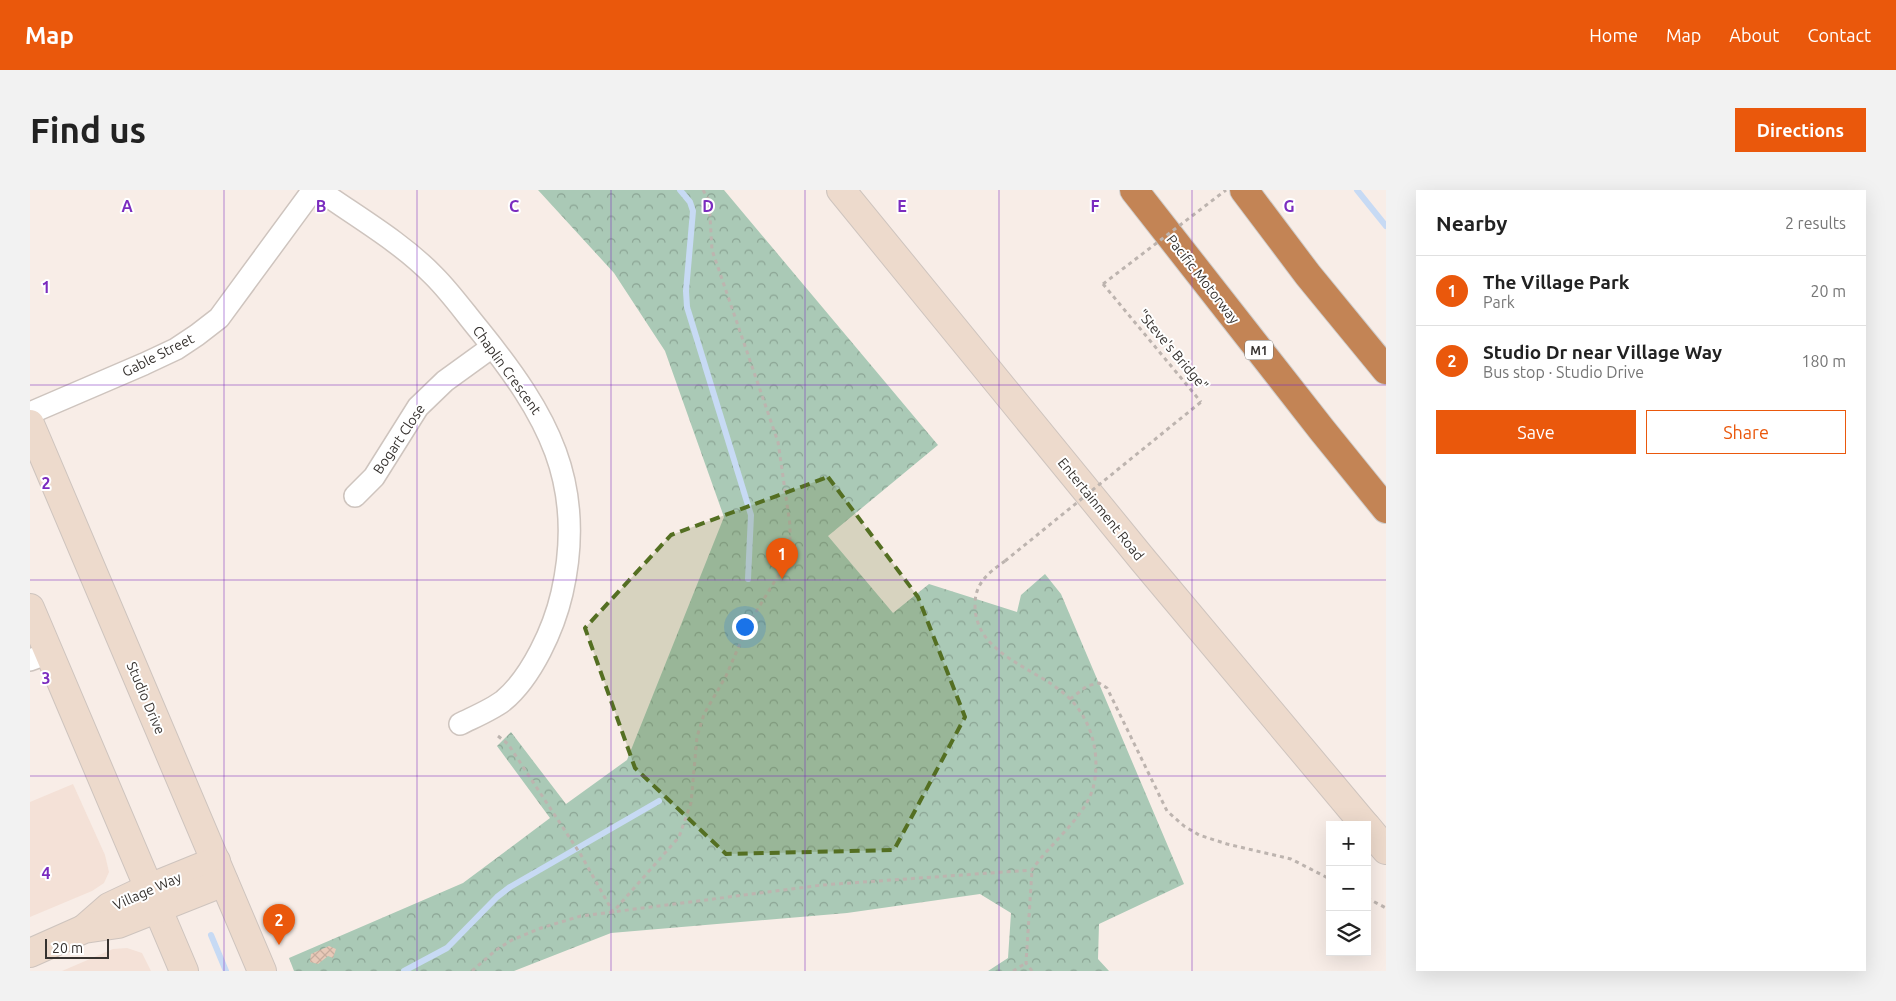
<!DOCTYPE html>
<html lang="en">
<head>
<meta charset="utf-8">
<style>
  body { margin:0; font-family:Ubuntu,sans-serif; background:#f2f2f2; color:#222 }
  .controls { position:absolute; right:15px; bottom:15px; display:grid; overflow:hidden; border-radius:0px; box-shadow:0 5px 20px #0002 }
  .controls button { width:45px; height:45px; display:grid; place-items:center; padding:0; border:0; border-bottom:1px solid #e0e0e0; background:#fff; color:#222; font:25px sans-serif }
  .scale { position:absolute; left:15px; bottom:12px; width:64px; box-sizing:border-box; padding-left:5px; border:2px solid #36322f; border-top:0; font-size:14px; line-height:18px; white-space:nowrap; color:#36322f; -webkit-text-stroke:4px #fff; paint-order:stroke }
  .you { position:absolute; left:714px; top:436px; width:18px; height:18px; margin:-12px; border:4px solid #fff; border-radius:50%; background:#1a73e8; box-shadow:0 0 0 8px #1a73e833 }
  .badge { display:grid; place-items:center; width:32px; height:32px; border-radius:50%; background:#ea580c; color:#fff; font-size:16px; font-weight:700 }
  .pin { position:absolute; translate:-50% -41px; filter:drop-shadow(0 1px 2px #0008) }
  .pin::after { content:''; position:absolute; top:26px; width:18px; height:15px; background:inherit; clip-path:polygon(0 0,100% 0,50% 100%) }
  .list { margin:0; padding:0; list-style:none }
  h2 { display:flex; justify-content:space-between; align-items:center; height:65px; margin:0; padding:0 20px; font-size:21px }
  h2 small { font-size:16px; font-weight:400; color:#767676 }
  .list li { display:grid; grid-template-columns:32px 1fr auto; gap:15px; align-items:center; box-sizing:border-box; height:70px; padding:0 20px; border-top:1px solid #e0e0e0 }
  .list b { display:block; font-size:19px; white-space:nowrap }
  .list p { margin:0; font-size:16px; white-space:nowrap; color:#767676 }
  .list em { font-size:16px; font-style:normal; color:#767676 }
  .actions { display:flex; gap:10px; padding:15px 20px }
  .actions a { flex:1; padding:11px 0; border:1px solid #ea580c; border-radius:0px; text-align:center; font-size:18px; color:#ea580c }
  .actions .main { background:#ea580c; color:#fff }
  .icon { flex:none; width:28px; height:28px; fill:none; stroke:currentColor; stroke-width:2; stroke-linecap:round; stroke-linejoin:round }
  .map { position:relative; flex:none; width:1356px; height:781px; overflow:hidden; border-radius:0px }
  header { display:flex; align-items:center; gap:30px; box-sizing:border-box; height:70px; padding:0 25px; background:#ea580c; color:#fff }
  header strong { font-size:24px }
  nav { display:flex; gap:28px; margin-inline-start:auto; font-size:18px }
  .intro { display:flex; align-items:center; justify-content:space-between; box-sizing:border-box; height:120px; padding:0 30px }
  h1 { margin:0; font-size:35px }
  .button { padding:12px 22px; border-radius:0px; background:#ea580c; color:#fff; font-size:18px; font-weight:700 }
  main { display:flex; gap:30px; padding:0 30px }
  aside { flex:1; background:#fff; border-radius:0px; box-shadow:0 5px 20px #0002 }
  .map>svg:first-child { display:block }
</style>
</head>
<body>
<header>
<strong>Map</strong>
<nav><a>Home</a><a>Map</a><a>About</a><a>Contact</a></nav>
</header>
<div class="intro"><h1>Find us</h1><a class="button">Directions</a></div>
<main>
<div class="map">
<svg width="1356" height="781" viewBox="0 0 1356 781">
  <defs>
    <pattern id="park-crowns" width="20" height="18" patternUnits="userSpaceOnUse" patternTransform="scale(1.25)"><rect width="20" height="18" fill="#aac9b6"/><path d="M2 6a3 3 0 1 1 6 0M12 15a3 3 0 1 1 6 0" fill="none" stroke="#8ba494"/></pattern>
    <pattern id="building-cross-hatch" width="8" height="8" patternUnits="userSpaceOnUse" patternTransform="scale(1.25)"><rect width="8" height="8" fill="#e8c9b8"/><path d="M0 0l8 8M0 8l8-8" fill="none" stroke="#c8ad9e"/></pattern>
  </defs>
  <rect width="100%" height="100%" fill="#f8ede7"/>
  <g fill="#f4e1d7">
    <path d="M43 594 75 665 79 682 74 693 62 701 0 727V612Z"/>
    <path d="M97 758 112 763 121 781H32L83 759Z"/>
  </g>
  <path fill="url(#park-crowns)" d="M508 0H694L908 255 798 346 863 423 899 394 987 422 991 405 1015 384 1031 404 1154 694 1069 734 1068 769 1079 781H958L978 768 981 723 950 704 817 723 581 743 484 781H264L259 768 433 693 520 628 467 556 481 542 536 614 597 570 694 327 635 161 584 83Z"/>
  <g fill="none" stroke-linecap="round" stroke-linejoin="round">
    <g stroke="#c7daf4" stroke-width="6">
      <path d="M650 0 660 12 663 21 656 101 657 117 721 325 718 389"/>
      <path d="M1327 0 1356 36"/>
      <path d="M181 745 196 781"/>
      <path d="M374 781 417 758 467 707 480 697 629 611"/>
    </g>
  </g>
  <path fill="url(#building-cross-hatch)" d="M299 756 306 759 303 768 298 766 288 774 280 772 281 764Z"/>
  <g fill="none" stroke-linecap="round" stroke-linejoin="round">
    <defs>
      <g id="street">
        <path d="M289 0C327 27 371 52 404 86 421 103 435 123 450 141 517 224 557 293 532 403 524 438 502 487 473 511 461 520 444 527 430 534"/>
        <path d="M0 223 114 174 146 159 167 145 189 128 283 0"/>
        <path d="M325 306 344 287 388 217 415 191 462 157"/>
        <path d="M0 470 19 463"/>
      </g>
      <g id="secondary">
        <path d="M811 0 1113 370 1335 635"/>
        <path d="M0 234 232 781"/>
        <path d="M0 418 154 781"/>
        <path d="M1337 637 1356 660"/>
        <path d="M55 738 79 717 117 699 186 671"/>
        <path d="M0 763 54 739 88 734 194 692"/>
      </g>
      <g id="highway">
        <path d="M1104 0 1292 240 1356 319"/>
        <path d="M1214 0 1278 85 1356 180"/>
      </g>
    </defs>
    <use href="#street" stroke="#cec4be" stroke-width="24"/>
    <use href="#secondary" stroke="#cec4be" stroke-width="30"/>
    <use href="#highway" stroke="#cfcecd" stroke-width="30"/>
    <g stroke="#bdb4af" stroke-width="3" stroke-dasharray="4 4" stroke-linecap="butt">
      <path d="M1073 94 1171 212"/>
      <path d="M1040 509 1057 496 1069 493 1077 498 1137 621 1154 636 1169 645 1197 654 1261 669 1300 689"/>
      <path d="M468 546 478 554 551 665 583 722 649 647 661 613 667 547 674 524 696 486 718 435 751 381 760 353V335L748 252 682 60 679 10 673 0"/>
      <path d="M1337 708 1356 718"/>
      <path d="M442 781 466 760 482 750 511 738 551 726 792 695 1002 680C1020 653 1058 625 1064 594 1070 564 1062 532 1041 510 1011 478 945 467 945 415 945 393 958 383 975 371"/>
      <path d="M983 781 996 773"/>
      <path d="M1002 781 996 773 1002 680"/>
    </g>
    <use href="#street" stroke="#fff" stroke-width="21"/>
    <use href="#secondary" stroke="#eddacc" stroke-width="28"/>
    <use href="#highway" stroke="#c38455" stroke-width="28"/>
    <g stroke="#bdb4af" stroke-width="3" stroke-dasharray="4 4" stroke-linecap="butt">
      <path d="M1073 94 1196 0"/>
      <path d="M975 371 1171 212"/>
    </g>
  </g>
  <path fill="#546f22" fill-opacity="0.2" stroke="#546f22" stroke-width="4" stroke-dasharray="10 6" stroke-linejoin="round" d="M798 287 888 407 935 527 864 660 696 664 605 578 555 438 641 345Z"/>
  <path fill="none" stroke="#7b2cbf" stroke-width="1" stroke-opacity="0.55" d="M194 0V781M387 0V781M581 0V781M775 0V781M969 0V781M1162 0V781M0 195H1356M0 390H1356M0 586H1356"/>
  <g text-anchor="middle" dominant-baseline="central" stroke-width="4" stroke-linejoin="round" paint-order="stroke">
    <rect fill="#fff" stroke="#72706d" stroke-width="1" x="1215" y="150.5" width="28" height="19" rx="4"/>
    <g font-size="12" font-weight="bold" fill="#36322f">
      <text x="1229" y="160">M1</text>
    </g>
    <g font-size="14" fill="#36322f" stroke="#fff">
      <text transform="translate(1173 89) rotate(52)">Pacific Motorway</text>
      <text transform="translate(1143 160) rotate(50)">"Steve's Bridge"</text>
      <text transform="translate(128 165) rotate(-27)">Gable Street</text>
      <text transform="translate(477 180) rotate(54)">Chaplin Crescent</text>
      <text transform="translate(369 249) rotate(-56)">Bogart Close</text>
      <text transform="translate(1071 319) rotate(51)">Entertainment Road</text>
      <text transform="translate(116 508) rotate(67)">Studio Drive</text>
      <text transform="translate(117 701) rotate(-24)">Village Way</text>
    </g>
  </g>
  <g font-size="16" text-anchor="middle" font-weight="bold" fill="#7b2cbf" stroke="#fff" stroke-width="4" stroke-linejoin="round" paint-order="stroke">
    <text x="97" y="22">A</text>
    <text x="291" y="22">B</text>
    <text x="484" y="22">C</text>
    <text x="678" y="22">D</text>
    <text x="872" y="22">E</text>
    <text x="1065" y="22">F</text>
    <text x="1259" y="22">G</text>
    <text x="16" y="103">1</text>
    <text x="16" y="299">2</text>
    <text x="16" y="494">3</text>
    <text x="16" y="689">4</text>
  </g>
</svg>
<div class="controls">
<button>+</button>
<button>−</button>
<button><svg class="icon" aria-label="layers" viewBox="0 0 24 24"><path d="M12 4l9 5-9 5-9-5zM3 14l9 5 9-5"/></svg></button>
</div>
<div class="scale">20 m</div>
<div class="you"></div>
<div class="pin badge" style="left:752px;top:389px">1</div>
<div class="pin badge" style="left:249px;top:755px">2</div>
</div>
<aside>
<h2>Nearby<small>2 results</small></h2>
<ul class="list">
<li><span class="badge">1</span><div><b>The Village Park</b><p>Park</p></div><em>20 m</em></li>
<li><span class="badge">2</span><div><b>Studio Dr near Village Way</b><p>Bus stop · Studio Drive</p></div><em>180 m</em></li>
</ul>
<div class="actions"><a class="main">Save</a><a>Share</a></div>
</aside>
</main>
</body>
</html>
